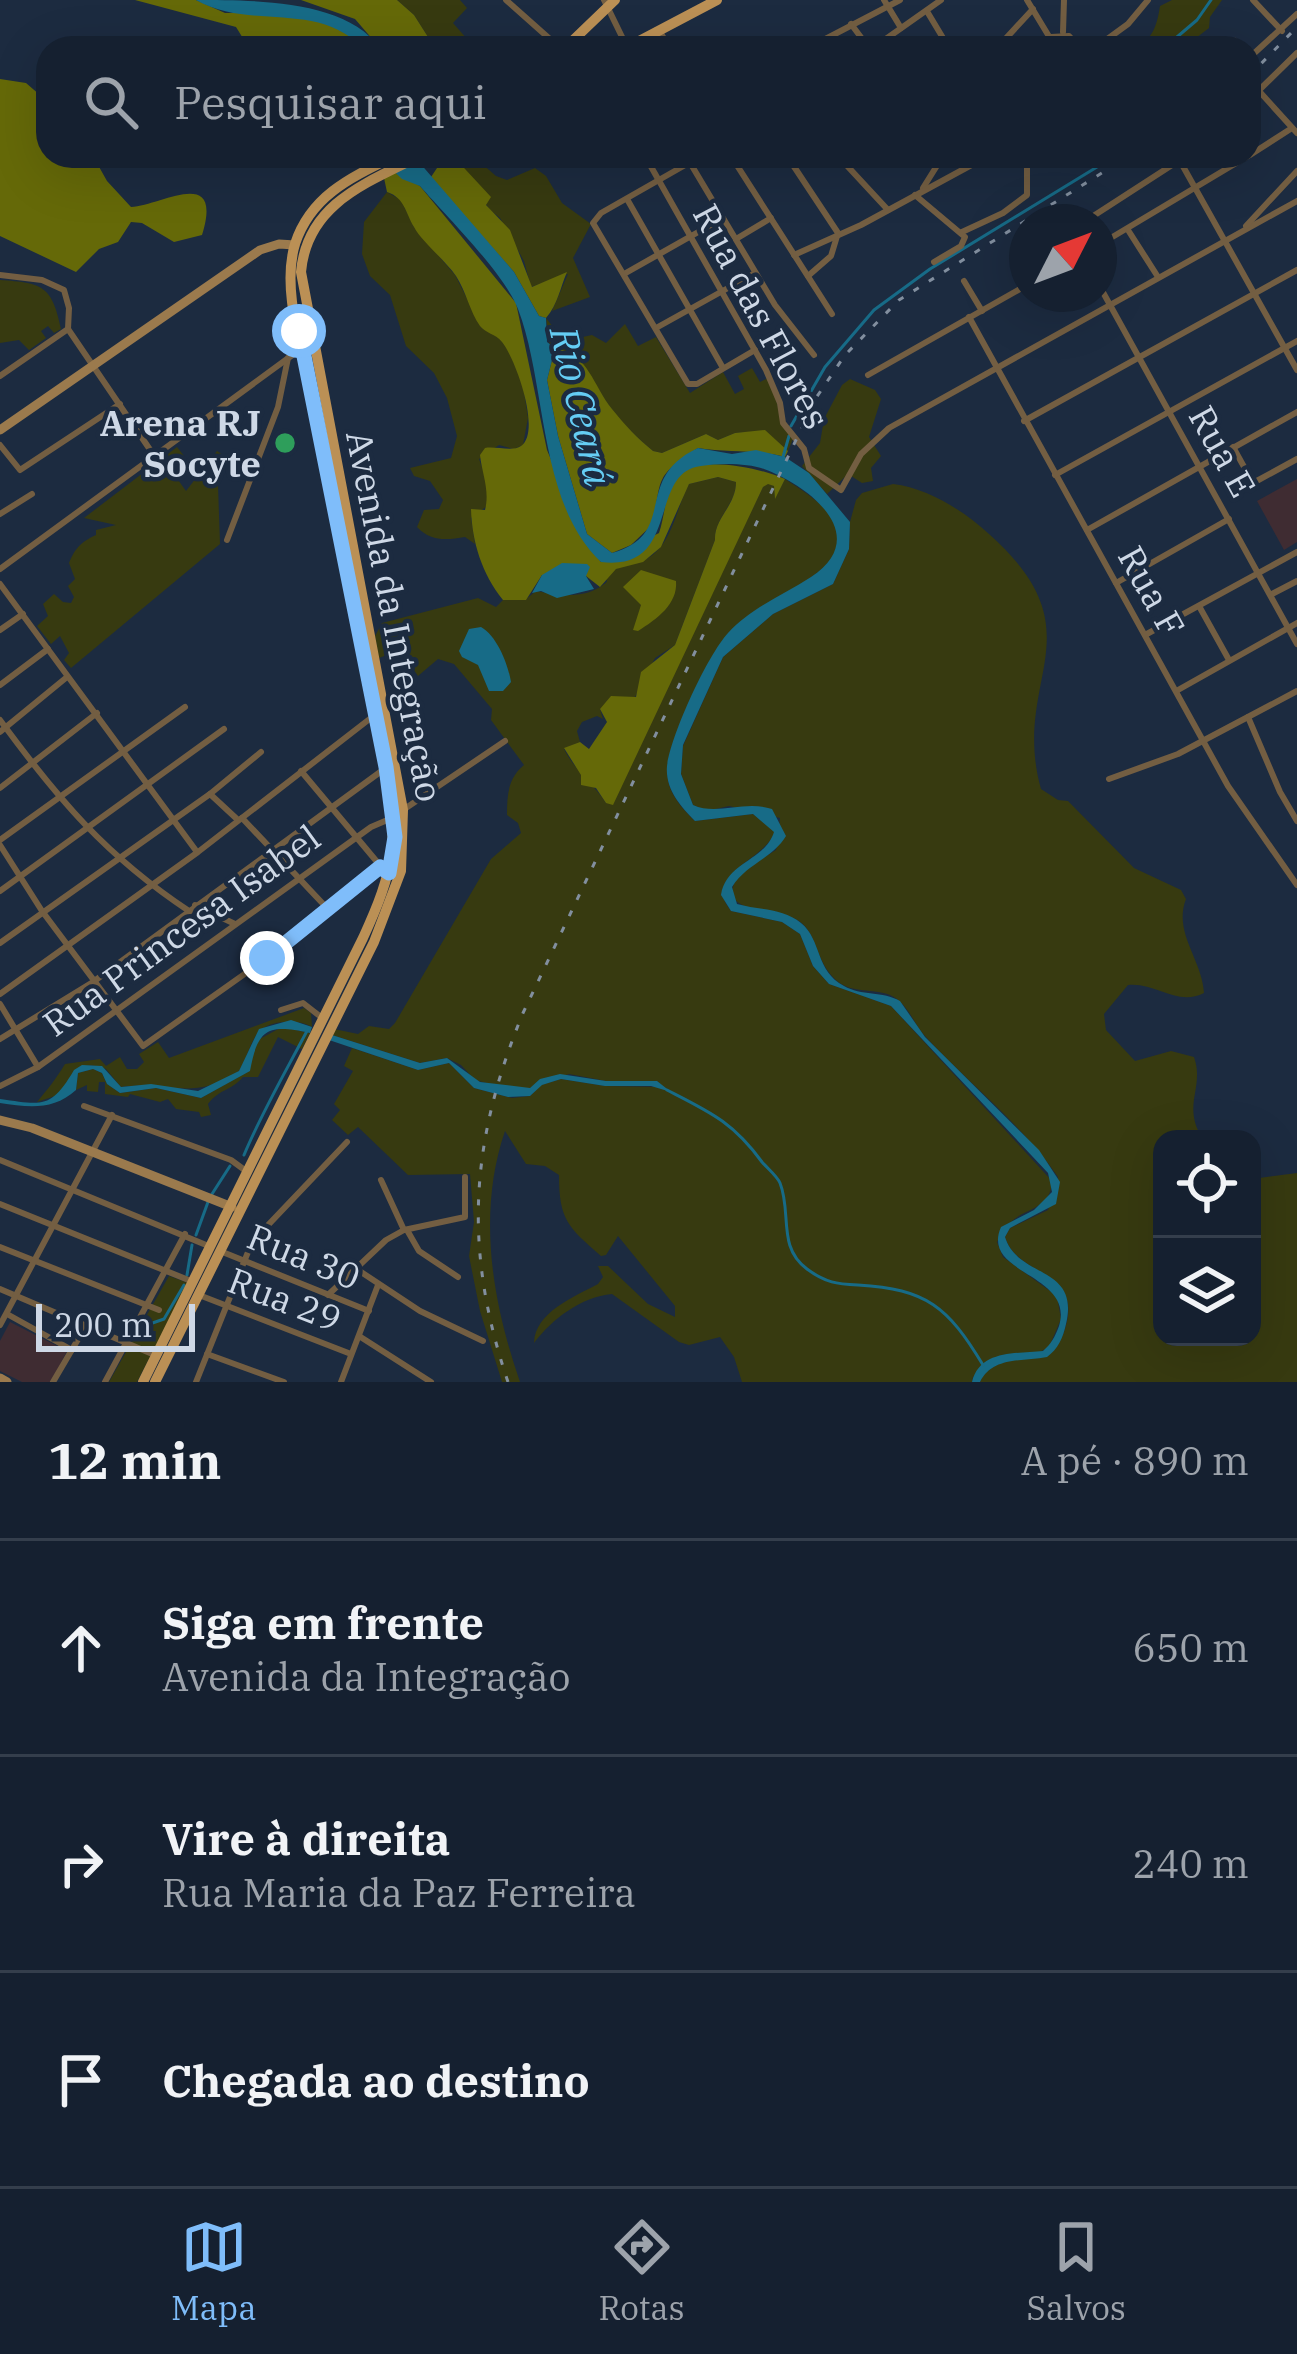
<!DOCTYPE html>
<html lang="pt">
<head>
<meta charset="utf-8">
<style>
  body { margin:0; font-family:"IBM Plex Serif",serif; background:#222d3c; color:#f1f3f6 }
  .controls { position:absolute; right:36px; bottom:36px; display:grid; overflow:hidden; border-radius:24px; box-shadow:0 12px 48px #0002 }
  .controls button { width:108px; height:108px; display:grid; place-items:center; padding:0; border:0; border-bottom:3px solid #343e4c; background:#152030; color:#f1f3f6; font:60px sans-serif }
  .compass { position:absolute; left:1009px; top:204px; width:108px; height:108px; border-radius:50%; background:#152030; box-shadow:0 12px 48px #0002; rotate:48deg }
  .scale { position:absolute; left:36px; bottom:30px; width:159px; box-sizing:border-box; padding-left:12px; border:6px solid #ced8e6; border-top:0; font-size:33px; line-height:42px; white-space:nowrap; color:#ced8e6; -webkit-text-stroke:9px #1c2b40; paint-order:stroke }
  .stop { position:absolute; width:36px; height:36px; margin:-27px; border:9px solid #7fbdfa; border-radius:50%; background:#fff }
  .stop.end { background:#7fbdfa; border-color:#fff; box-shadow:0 3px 12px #0008 }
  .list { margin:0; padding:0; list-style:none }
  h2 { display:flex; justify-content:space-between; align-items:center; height:156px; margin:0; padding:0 48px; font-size:51px }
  h2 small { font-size:39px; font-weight:400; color:#9da3ab }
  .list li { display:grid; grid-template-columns:78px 1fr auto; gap:36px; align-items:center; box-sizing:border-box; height:216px; padding:0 48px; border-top:3px solid #343e4c }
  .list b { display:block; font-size:45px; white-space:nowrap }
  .list p { margin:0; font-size:39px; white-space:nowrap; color:#9da3ab }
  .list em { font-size:39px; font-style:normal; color:#9da3ab }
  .icon { flex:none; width:66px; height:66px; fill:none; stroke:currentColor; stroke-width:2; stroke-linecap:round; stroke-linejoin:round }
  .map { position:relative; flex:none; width:1297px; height:1382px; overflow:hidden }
  .search { position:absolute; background:#152030; box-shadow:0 12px 48px #0002; left:36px; right:36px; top:36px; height:132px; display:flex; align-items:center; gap:30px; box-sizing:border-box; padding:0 42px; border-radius:36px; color:#9da3ab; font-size:45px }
  .sheet { height:804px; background:#152030 }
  nav { display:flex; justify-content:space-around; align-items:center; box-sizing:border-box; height:168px; border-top:3px solid #343e4c; background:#152030; font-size:33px; color:#9da3ab }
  nav a { display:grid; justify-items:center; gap:6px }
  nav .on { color:#7fbdfa }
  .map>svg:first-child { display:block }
</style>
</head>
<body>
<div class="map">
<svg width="1297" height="1382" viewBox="0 0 1297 1382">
  <rect width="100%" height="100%" fill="#1c2b40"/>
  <g fill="#3f2c32">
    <path d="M1297 479V542L1284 550 1257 501Z"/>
    <path d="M10 1322 67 1351 51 1382H22L0 1371V1341Z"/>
  </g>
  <g fill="#373a10">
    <path d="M397 0H460L467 8 453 23 475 48H435L414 15Z"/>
    <path d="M1172 0H1222L1210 17 1209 28 1183 48H1134C1153 40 1157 25 1160 6Z"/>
    <path d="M453 156H473L496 176 507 180 535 168 546 176 562 203 591 224 573 258 590 297 552 311 568 274 531 287 524 261 500 218 490 210Z"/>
    <path d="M387 192 401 200 414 227 455 275 482 328 498 336 509 351 523 386 528 418 523 445 514 449 499 445 479 459 487 481V506L471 518 475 544 465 537C447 540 431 542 417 527L424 510 439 509 443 500 430 481 414 476 410 468 451 458 457 436 447 398 434 373 406 346 390 295 370 276 362 254 364 222Z"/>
    <path d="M0 280C42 283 52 285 61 329L54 333 48 326 41 331 46 338 29 350 19 340 0 343Z"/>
    <path d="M546 318 564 341 592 335 606 343 625 324 638 346 656 337 690 393 723 372 735 394 744 389 738 376 752 368 760 382 768 378C778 399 779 421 793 439L788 451 765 431 735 433 718 440 706 434 662 453 653 451C638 439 622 423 611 408 591 383 587 352 550 347Z"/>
    <path d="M850 379 875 390 881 399 869 437 881 456 871 468 873 481 862 483 848 474 827 494 802 466 820 443 824 419 842 385Z"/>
    <path d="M177 447 188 461 177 469 176 477 186 491 217 451 231 460 218 485 220 544 71 668 64 660 69 653 60 636 51 644 37 626 48 616 43 604 54 594 63 602 71 603 74 597 68 586 75 579 69 563C75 548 81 542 96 535V530L116 525 84 518Z"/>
    <path d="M718 477 736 482C736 505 714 518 715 540L675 645 655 658 635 697 600 709 603 719 597 716 582 722 577 731 580 742 564 749C575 771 593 783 606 803L763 487 768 483 774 486 775 498 785 479C807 494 846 515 838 547 831 575 766 601 744 620 716 642 672 729 668 765 664 789 680 806 695 821L753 814 775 832C764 861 701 874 731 911L782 922 800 934 813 966 829 984 891 1006 1052 1181C1051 1210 1025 1207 1009 1224 1004 1229 1001 1236 997 1242L1003 1257 1057 1296 1061 1319 1049 1347 1038 1353 1001 1355 973 1377 972 1382H742L734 1357 720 1337 689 1345 679 1342 612 1294C581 1297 552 1319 534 1343 535 1312 574 1297 598 1284L603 1277 598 1266H608L648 1304 675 1317V1306L618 1236 606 1255 601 1256C568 1227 559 1220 559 1175L545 1166 526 1164 505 1131C477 1213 492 1301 520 1382H502L480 1311 469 1256 474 1222 470 1174 408 1175 358 1127 348 1135 332 1120 340 1110 334 1104 353 1071 344 1066 352 1048 418 1070 449 1063 474 1088 512 1098 530 1096 541 1085 561 1079 605 1086 663 1087 657 1081H606L569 1074 530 1088H506L475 1080 461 1065 447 1058 420 1063 332 1035 334 1029 358 1034 369 1026 389 1029 395 1023 491 859 521 833 518 823 507 815C507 795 508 778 524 765L491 720 492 709 454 664 438 659 418 676 400 650 379 658 375 636 382 623 478 598 496 607 503 600H525L536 591C558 595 581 599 600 587 615 577 599 584 612 572 622 563 637 565 648 558 673 543 676 508 689 484Z"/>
    <path d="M893 484C928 488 964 511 989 534 1101 634 1010 678 1041 789L1058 800 1068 801 1134 868 1181 890 1186 899C1173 933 1202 959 1204 993 1177 1007 1156 982 1128 985L1104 1014 1106 1030 1135 1061 1171 1051 1194 1057C1205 1088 1181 1106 1203 1139H1162V1337H1252V1179L1297 1173V1382H980C996 1346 1050 1372 1064 1332 1086 1269 1018 1279 1005 1237L1010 1228 1048 1210 1058 1177C1021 1123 969 1084 925 1036 913 1023 908 1003 890 995 872 988 853 994 837 981 815 962 818 934 799 921 779 908 744 915 732 896 731 871 758 862 776 850L780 818 729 806 707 811 693 805 681 774 683 746 723 657 773 614 833 584 849 549 850 522 856 500 862 493Z"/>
    <path d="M304 1008 311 1013 312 1027C301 1021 295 1022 283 1022 250 1025 253 1048 239 1071 193 1102 171 1081 121 1087L106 1069C78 1058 75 1075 61 1094L37 1102C47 1090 56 1079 65 1064L100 1059 106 1066 120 1057 127 1069H137L144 1062 139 1054 158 1042 169 1058Z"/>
    <path d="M282 1027 310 1033 302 1049 278 1037 258 1077H243C231 1091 219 1089 208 1104L211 1115 201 1117 199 1112 176 1109 168 1099 160 1102 130 1094 128 1097 105 1094V1082H99L98 1092 87 1091V1085L76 1090 78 1073 93 1069 102 1073 107 1084 120 1093 156 1088 201 1098 249 1071 256 1041Z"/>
    <path d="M169 1276 188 1283 137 1382H109Z"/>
  </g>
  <g fill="#656908">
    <path d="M135 0H196L225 13 292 12 343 29 363 48H249L236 27Z"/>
    <path d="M301 0H397L414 15 435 48H380L355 19Z"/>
    <path d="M0 79 26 83 48 102V156H93L107 181 131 207C160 206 224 164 202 235L174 242 142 223 131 222 118 242 99 249 76 272 0 236Z"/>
    <path d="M445 156H453L491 197 486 205 510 230 532 287 567 272C560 288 558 304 546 318L539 316 514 272 435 183 431 177Z"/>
    <path d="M396 172 420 186 516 303 547 450 585 541 601 562 659 533C665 516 665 492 675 477 694 453 761 468 785 479L775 499 774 486 768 484 763 487 613 805 606 803 596 788 581 785V775L564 748 580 742 589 749 607 722 600 709 611 696 636 697 641 672 675 645 715 540C714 518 736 506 736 482L718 477 689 484 661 547 643 562 616 569 600 587 586 576 542 575 526 600H503C482 574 472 542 471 509L485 510C490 490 482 474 480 455L485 448C495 446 513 452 521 446 542 431 515 358 502 342 496 334 485 333 480 326 470 312 466 291 456 276 445 260 422 242 414 227 405 212 405 198 387 192L384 178Z"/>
    <path d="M555 348C589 354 593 386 612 409 624 424 638 439 653 451L662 453 706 434 718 440 735 433 765 430 788 451 785 457C755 449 728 453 698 448 655 477 662 475 653 524L631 545 612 553 587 534 558 436 547 380Z"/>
    <path d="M641 570 676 581C678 604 657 619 638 631L633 630 641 605 623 587Z"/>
  </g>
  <g fill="#176b87">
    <path d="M196 0C256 0 346 0 380 48H363C316 0 251 31 196 0Z"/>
    <path d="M378 156H410L419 162 514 272 539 316 546 318 547 342 555 348 547 380 558 436 587 534 612 553C680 534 631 479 698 448L732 454 756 450 785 457 809 473 850 522 849 549 833 584 773 614 723 657 683 745 681 774 693 805C717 816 744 800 772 809L786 836C772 859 746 864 732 887L737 904C758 910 783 908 801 923 822 940 815 971 844 986 861 996 883 991 900 1001L925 1037 1039 1150 1060 1182 1056 1204 1010 1228 1005 1237C1018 1279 1080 1265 1066 1324 1063 1338 1058 1349 1047 1357 1022 1362 993 1356 980 1382H972C980 1349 1018 1354 1043 1351 1051 1344 1055 1337 1059 1326 1075 1273 980 1275 1001 1227L1034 1210 1052 1192 1048 1173 891 1006 829 984 813 966 800 934 782 922 731 911 721 895C726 862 765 861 774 832L753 814 695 821C680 806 665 789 667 766 671 735 707 656 728 633 751 608 783 595 811 577 873 536 810 486 764 469 747 463 719 463 701 466 647 472 682 572 601 562 538 503 547 384 518 309 504 273 447 217 420 186L402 179Z"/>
    <path d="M562 563 587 564 590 567 586 576 594 589 557 598 541 591 532 593 542 575Z"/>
    <path d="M481 627C497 636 508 664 511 682L503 691H489L478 665 462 657 459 651 469 629Z"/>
    <path d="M291 1020 312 1027 310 1033C268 1024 258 1028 250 1071L201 1098 156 1088 120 1093 107 1084 102 1073 93 1069 78 1073 76 1090C53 1111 28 1107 0 1103V1099C43 1105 51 1109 74 1070L82 1065 102 1066 121 1087 151 1084 198 1091 239 1071 259 1029Z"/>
    <path d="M332 1035 420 1063 447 1058 480 1082 530 1088 540 1079 560 1074 606 1081H657L671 1092 651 1086H605L561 1079 542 1085 530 1096 508 1097 474 1088 449 1063 418 1070 329 1040Z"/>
  </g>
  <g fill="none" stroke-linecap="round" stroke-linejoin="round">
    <g stroke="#176b87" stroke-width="3">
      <path d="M1164 48 1197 20 1211 0"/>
      <path d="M791 426 825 367 874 310 930 269 1115 156"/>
      <path d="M783 457 789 436"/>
      <path d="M667 1090C710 1112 733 1122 762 1162 767 1168 777 1176 780 1183 792 1213 777 1247 807 1269 826 1283 837 1284 858 1285 927 1289 948 1307 983 1365"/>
      <path d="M244 1155C262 1112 286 1071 308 1029"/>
      <path d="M212 1194 230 1166"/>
      <path d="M196 1235 208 1202"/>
      <path d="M187 1275 192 1245"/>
      <path d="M144 1326 164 1319 184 1285"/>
    </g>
    <g stroke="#735e42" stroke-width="6">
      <path d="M506 0 560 48"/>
      <path d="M604 0 626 45"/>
      <path d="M884 0 901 28"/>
      <path d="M1027 0 1056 48"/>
      <path d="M1253 0 1282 31"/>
      <path d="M928 13 949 48"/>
      <path d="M851 24 869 48"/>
      <path d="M660 32 670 48"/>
      <path d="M1063 32 1064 0"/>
      <path d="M1051 37 1069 36 1080 48"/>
      <path d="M1235 41 1241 48"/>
      <path d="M810 47 900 0"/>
      <path d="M873 48 941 0"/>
      <path d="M997 48 1033 9"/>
      <path d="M1095 48 1128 24 1148 0"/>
      <path d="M1249 58 1297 14"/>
      <path d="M1259 91 1297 133"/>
      <path d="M1249 100 1297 53"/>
      <path d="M1250 155 1292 128"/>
      <path d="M645 156 766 370 780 403 783 423 804 449 809 468 841 490 861 454 889 428 1297 201"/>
      <path d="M686 156 775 305 814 355"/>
      <path d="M701 156 601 213 593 223 688 384H697L755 350"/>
      <path d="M731 156 832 314"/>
      <path d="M787 156 838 233 831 256 808 276"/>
      <path d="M838 156 888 210"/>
      <path d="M1180 161 1297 370"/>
      <path d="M923 188 943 156"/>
      <path d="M915 195 965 237 961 246 934 262"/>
      <path d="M627 199 723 368"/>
      <path d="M1084 222 1186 156"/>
      <path d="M1246 226 1297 171"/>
      <path d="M1128 230 1158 277"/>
      <path d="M962 232 1003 213 1027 195V166L1037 156"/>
      <path d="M736 239 771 218"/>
      <path d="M1099 245 1248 156"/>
      <path d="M794 255 861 225 988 156"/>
      <path d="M624 274 723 218"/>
      <path d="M0 275 42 280 64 290 69 308 68 329 155 457"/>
      <path d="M964 281 982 311"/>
      <path d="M1099 285 1297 644"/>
      <path d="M969 317 1228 786 1297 885"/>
      <path d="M656 328 755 273"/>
      <path d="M868 375 1027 285"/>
      <path d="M0 376 68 329"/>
      <path d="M1024 421 1297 270"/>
      <path d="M0 445 20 470 120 404"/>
      <path d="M1233 447 1253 483 1297 459"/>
      <path d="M1055 475 1297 341"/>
      <path d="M0 514 32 494"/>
      <path d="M1087 530 1297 412"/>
      <path d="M227 540 278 407 288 358"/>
      <path d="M0 569 302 348"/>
      <path d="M1116 583 1229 519"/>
      <path d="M0 584 197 852"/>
      <path d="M1272 594 1297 581"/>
      <path d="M1199 606 1229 660"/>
      <path d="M0 630 23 614"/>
      <path d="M1145 635 1297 552"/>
      <path d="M0 685 48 649"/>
      <path d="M1178 690 1297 623"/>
      <path d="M1248 717 1280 792 1297 821"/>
      <path d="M0 720C58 799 106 856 189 911"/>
      <path d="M0 732 67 677"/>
      <path d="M301 771 383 869"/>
      <path d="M1109 779 1178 754 1297 691"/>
      <path d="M0 788 97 713"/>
      <path d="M210 794 238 820"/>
      <path d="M403 810 505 741"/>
      <path d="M242 818 326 907"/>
      <path d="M0 840 185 707"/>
      <path d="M0 845 42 911 143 1046 267 958 380 867"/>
      <path d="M0 891 224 729"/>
      <path d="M195 905 235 924"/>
      <path d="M0 943 210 794 261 752"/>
      <path d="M0 994 198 852 376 714"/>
      <path d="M0 1004 38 1067"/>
      <path d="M281 1010 303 1003 321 1017"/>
      <path d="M0 1039 93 982 387 767"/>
      <path d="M0 1086 38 1067 371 827 392 818"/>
      <path d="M84 1106 231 1160 246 1171"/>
      <path d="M0 1160 211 1247"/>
      <path d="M381 1180 404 1230"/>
      <path d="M0 1204 191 1281"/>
      <path d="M407 1230 419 1251 458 1277"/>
      <path d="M0 1247 159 1310"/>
      <path d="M220 1251 369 1311"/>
      <path d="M355 1268 420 1311 483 1341"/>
      <path d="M0 1289 157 1356"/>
      <path d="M199 1295 351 1354"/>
      <path d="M328 1295 386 1240 404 1230 465 1217V1177"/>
      <path d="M7 1314 72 1350"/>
      <path d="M0 1325 112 1115"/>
      <path d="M359 1336 431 1382"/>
      <path d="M207 1354 284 1382"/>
      <path d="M53 1382 87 1324"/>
      <path d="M105 1382 185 1234"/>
      <path d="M196 1382 252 1242 347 1142"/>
      <path d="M341 1382 378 1285"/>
    </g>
    <g stroke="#9b7a4d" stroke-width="9">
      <path d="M0 430 260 250 279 244 295 245"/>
      <path d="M0 1120 32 1128 232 1207"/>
      <path d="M0 1378 7 1382"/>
    </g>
    <g stroke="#bb9055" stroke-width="10">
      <path d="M565 48 615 0"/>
      <path d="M626 48 717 0"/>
      <path d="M143 1382 363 938C395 869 398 842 387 767 362 644 335 521 312 397 303 350 281 291 295 244 311 195 352 177 395 156"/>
      <path d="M155 1382 374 942 401 871 403 810 301 272C307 204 366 183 420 156"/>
    </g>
    <g stroke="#828f9f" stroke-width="3" stroke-dasharray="6 12" stroke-linecap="butt">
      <path d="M1249 76 1297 27"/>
      <path d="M508 1382C463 1249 470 1142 523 1013L816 398 845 355 899 300 1129 156"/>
    </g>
  </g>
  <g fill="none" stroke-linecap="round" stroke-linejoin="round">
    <path stroke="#7fbdfa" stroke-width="15" d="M267 958 380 867 389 873 395 837 386 767 299 331"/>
  </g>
  <circle fill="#2e9e5b" stroke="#1c2b40" stroke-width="4.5" cx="285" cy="443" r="12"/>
  <g text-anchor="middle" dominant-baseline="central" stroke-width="9" stroke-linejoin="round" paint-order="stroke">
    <g font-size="36" fill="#ced8e6" stroke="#1c2b40">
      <text transform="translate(762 316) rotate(62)">Rua das Flores</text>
      <text transform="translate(1223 451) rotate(61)">Rua E</text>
      <text transform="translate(1152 591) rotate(61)">Rua F</text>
      <text transform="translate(395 616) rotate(79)">Avenida da Integração</text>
      <text transform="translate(181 930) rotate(-36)">Rua Princesa Isabel</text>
      <text transform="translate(304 1256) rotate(22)">Rua 30</text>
      <text transform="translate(285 1299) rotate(21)">Rua 29</text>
    </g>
    <g font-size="36" font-weight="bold" fill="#ced8e6" stroke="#1c2b40" text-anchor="end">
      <text x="261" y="422">Arena RJ<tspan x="261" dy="41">Socyte</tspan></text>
    </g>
    <g font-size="39" font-style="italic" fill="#65cdf4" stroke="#1c2b40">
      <text transform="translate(582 406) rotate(77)">Rio Ceará</text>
    </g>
  </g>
</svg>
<div class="controls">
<button><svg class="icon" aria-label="locate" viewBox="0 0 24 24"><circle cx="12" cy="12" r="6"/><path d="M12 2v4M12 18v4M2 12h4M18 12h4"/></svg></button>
<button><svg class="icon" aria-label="layers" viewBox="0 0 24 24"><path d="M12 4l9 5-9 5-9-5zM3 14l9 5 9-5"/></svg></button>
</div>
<svg class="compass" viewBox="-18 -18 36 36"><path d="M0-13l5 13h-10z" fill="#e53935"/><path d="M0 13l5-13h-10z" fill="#9da3ab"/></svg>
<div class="scale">200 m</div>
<div class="stop" style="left:299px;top:331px"></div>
<div class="stop end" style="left:267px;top:958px"></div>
<div class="search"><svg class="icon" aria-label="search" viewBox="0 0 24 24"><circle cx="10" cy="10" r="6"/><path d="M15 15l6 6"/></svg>Pesquisar aqui</div>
</div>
<section class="sheet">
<h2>12 min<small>A pé · 890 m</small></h2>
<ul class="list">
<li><svg class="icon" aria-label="ahead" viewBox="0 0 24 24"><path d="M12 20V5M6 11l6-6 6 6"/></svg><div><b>Siga em frente</b><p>Avenida da Integração</p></div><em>650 m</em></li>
<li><svg class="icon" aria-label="right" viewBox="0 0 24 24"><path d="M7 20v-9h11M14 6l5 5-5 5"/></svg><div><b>Vire à direita</b><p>Rua Maria da Paz Ferreira</p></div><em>240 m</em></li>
<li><svg class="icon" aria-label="arrive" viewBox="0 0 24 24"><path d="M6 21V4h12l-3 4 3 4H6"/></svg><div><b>Chegada ao destino</b></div></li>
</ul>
</section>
<nav>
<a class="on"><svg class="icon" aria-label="map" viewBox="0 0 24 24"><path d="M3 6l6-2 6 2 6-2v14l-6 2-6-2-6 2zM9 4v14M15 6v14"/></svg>Mapa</a>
<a><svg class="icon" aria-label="directions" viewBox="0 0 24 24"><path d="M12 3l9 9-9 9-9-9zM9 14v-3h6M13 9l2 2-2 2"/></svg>Rotas</a>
<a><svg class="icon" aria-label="saved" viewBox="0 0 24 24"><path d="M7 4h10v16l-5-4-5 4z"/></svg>Salvos</a>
</nav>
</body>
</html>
